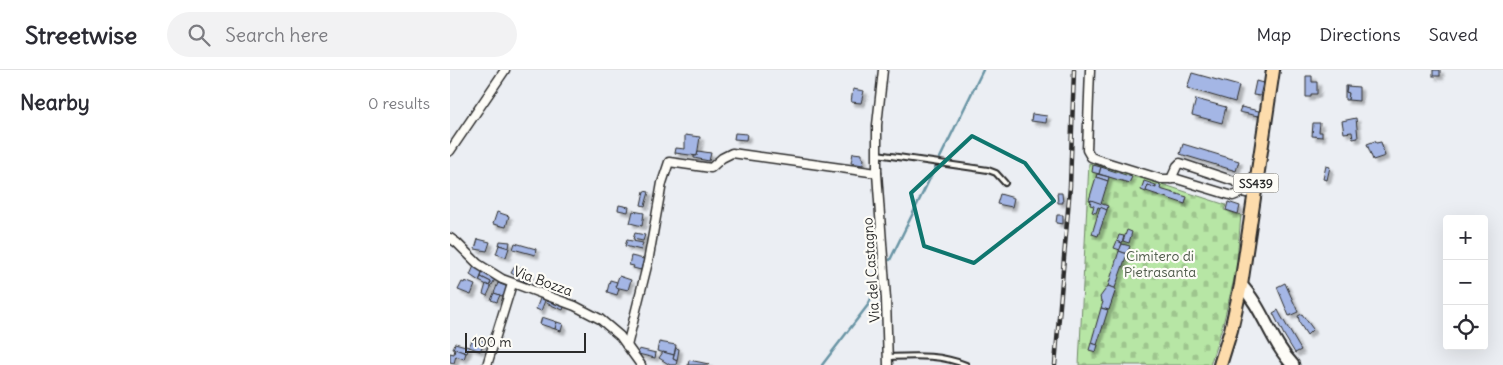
<!DOCTYPE html>
<html lang="en">
<head>
<meta charset="utf-8">
<style>
  body { margin:0; font-family:Delius,sans-serif; background:#f2f2f3; color:#2b2b33 }
  .controls { position:absolute; right:15px; bottom:15px; display:grid; overflow:hidden; border-radius:5px; box-shadow:0 5px 20px #0002 }
  .controls button { width:45px; height:45px; display:grid; place-items:center; padding:0; border:0; border-bottom:1px solid #e1e1e2; background:#fff; color:#2b2b33; font:25px sans-serif }
  .scale { position:absolute; left:15px; bottom:12px; width:121px; box-sizing:border-box; padding-left:5px; border:2px solid #2b2b2b; border-top:0; font-size:14px; line-height:18px; white-space:nowrap; color:#2b2b2b; -webkit-text-stroke:4px #fdfcf7; paint-order:stroke }
  .list { margin:0; padding:0; list-style:none }
  h2 { display:flex; justify-content:space-between; align-items:center; height:65px; margin:0; padding:0 20px; font-size:21px }
  h2 small { font-size:16px; font-weight:400; color:#7c7c81 }
  .icon { flex:none; width:28px; height:28px; fill:none; stroke:currentColor; stroke-width:2; stroke-linecap:round; stroke-linejoin:round }
  .map { position:relative; flex:none; width:1053px; height:295px; overflow:hidden }
  header { display:flex; align-items:center; gap:30px; box-sizing:border-box; height:70px; padding:0 25px; background:#fff; border-bottom:1px solid #e1e1e2 }
  header strong { font-size:24px }
  nav { display:flex; gap:28px; margin-inline-start:auto; font-size:18px }
  .search { width:350px; height:45px; background:#f2f2f3; display:flex; align-items:center; gap:12px; box-sizing:border-box; padding:0 18px; border-radius:28px; color:#7c7c81; font-size:19px }
  main { display:flex }
  aside { flex:1; background:#fff }
  .map>svg:first-child { display:block }
</style>
</head>
<body>
<header>
<strong>Streetwise</strong>
<div class="search"><svg class="icon" aria-label="search" viewBox="0 0 24 24"><circle cx="10" cy="10" r="6"/><path d="M15 15l6 6"/></svg>Search here</div>
<nav><a>Map</a><a>Directions</a><a>Saved</a></nav>
</header>
<main>
<aside>
<h2>Nearby<small>0 results</small></h2>
<ul class="list">
</ul>
</aside>
<div class="map">
<svg width="1053" height="295" viewBox="0 0 1053 295">
  <defs>
    <pattern id="cemetery-stones" width="16" height="16" patternUnits="userSpaceOnUse" patternTransform="scale(1.25)"><rect width="16" height="16" fill="#b7e6a5"/><path d="M2 7V4a2 2 0 0 1 4 0v3zM10 15v-3a2 2 0 0 1 4 0v3z" fill="#9ec58e"/></pattern>
    <filter id="shadow"><feDropShadow dx="3.5" dy="3.5" stdDeviation="1" flood-color="#0004"/></filter>
  </defs>
  <rect width="100%" height="100%" fill="#ebeef3"/>
  <filter id="ink" filterUnits="userSpaceOnUse"><feTurbulence type="fractalNoise" baseFrequency=".02" numOctaves="2"/><feDisplacementMap in="SourceGraphic" scale="10" xChannelSelector="R" yChannelSelector="G"/><feConvolveMatrix kernelMatrix="1 2 1 2 8 2 1 2 1" color-interpolation-filters="sRGB"/></filter>
  <g filter="url(#ink)">
    <path fill="url(#cemetery-stones)" stroke="#718868" d="M639 93 681 104 776 135 774 140 791 145 786 201 773 254 760 295H629Z"/>
    <g fill="none" stroke-linecap="round" stroke-linejoin="round">
      <g stroke="#6a95a5" stroke-width="2.5">
        <path d="M440 190 533 0"/>
        <path d="M372 295 418 235 429 212"/>
      </g>
    </g>
    <g fill="#a4b6e5" stroke="#2b2b2b" filter="url(#shadow)">
      <rect x="983" y="0" width="7" height="6"/>
      <path d="M742 3 789 16 785 32 737 18Z"/>
      <path d="M856 6H862V12H867V24H861V27H856Z"/>
      <path d="M806 11 813 13 810 26 803 25Z"/>
      <path d="M895 16H897L896 22 899 23 898 30H895Z"/>
      <path d="M897 16 909 17V31L898 30 899 23 896 22Z"/>
      <path d="M403 19 414 21 411 33 401 32Z"/>
      <path d="M746 29 776 37 772 53 742 45Z"/>
      <path d="M791 37 809 41 808 46 789 42Z"/>
      <path d="M582 44 597 46 596 53 581 51Z"/>
      <path d="M906 48 908 68 903 69 902 62 894 63 892 51Z"/>
      <path d="M863 53H870L869 62H872V67L862 66Z"/>
      <path d="M285 63 297 64 296 70 284 69Z"/>
      <path d="M235 65 250 67 247 86 225 83 226 78 235 79Z"/>
      <path d="M925 71 926 73 931 72 935 86 923 90 917 74Z"/>
      <path d="M733 74 789 91 786 101 730 84Z"/>
      <path d="M248 81 261 83 259 91 244 88V86H247Z"/>
      <path d="M403 83 412 84V88L414 89 413 95 401 93Z"/>
      <path d="M643 95 651 97 649 104 642 102Z"/>
      <path d="M876 96 880 97 877 110 873 109Z"/>
      <path d="M651 97 682 107 679 113 649 104Z"/>
      <path d="M647 104 659 107 658 111 646 107Z"/>
      <path d="M646 107 658 111 651 134 639 130Z"/>
      <path d="M694 111 706 115V118L698 115 696 122 691 120Z"/>
      <path d="M698 115 706 118V115L711 116 710 119 737 127 735 134 696 121Z"/>
      <path d="M194 121 199 122 195 136 191 135Z"/>
      <path d="M607 123H612L613 133H608Z"/>
      <path d="M550 124 564 128 562 137 547 134Z"/>
      <path d="M641 130 658 136 657 140 648 137 646 143 642 142 644 136 640 135Z"/>
      <path d="M778 132 790 136 788 144 776 140Z"/>
      <path d="M169 135 179 137 178 142 168 140Z"/>
      <path d="M650 137 657 140 648 166 642 164Z"/>
      <path d="M183 141 194 143 192 156 180 153Z"/>
      <path d="M47 142 59 146 56 157 43 154Z"/>
      <path d="M607 145H613V154L606 153Z"/>
      <path d="M677 160 682 162 679 173 673 171Z"/>
      <path d="M185 163 195 165 193 171 183 169Z"/>
      <path d="M669 165 674 166 672 173 667 171Z"/>
      <path d="M28 169 40 172 37 181 25 179Z"/>
      <path d="M177 170 193 173 191 180 175 176Z"/>
      <path d="M50 171 60 172 59 178 49 175Z"/>
      <path d="M667 171 672 173 670 180 664 178Z"/>
      <path d="M65 173 86 179 85 185 63 179Z"/>
      <path d="M672 174 680 176 677 184 669 181Z"/>
      <path d="M49 175 59 178 56 187 46 184Z"/>
      <path d="M669 181 677 184 665 218 658 216Z"/>
      <path d="M181 186 194 189 191 200 183 198 184 196 179 195Z"/>
      <path d="M24 196 33 201 29 211 20 205Z"/>
      <path d="M65 196 69 199 70 197 80 204 76 212 61 203Z"/>
      <path d="M33 201 46 207 42 215 40 214 41 212 31 207Z"/>
      <path d="M169 206 181 210 178 220 165 217Z"/>
      <path d="M31 207 41 212 39 216 29 211Z"/>
      <path d="M160 210 167 212 165 217 169 219 167 225 157 222Z"/>
      <path d="M15 211 25 215 21 225 8 220 12 212 14 213Z"/>
      <path d="M48 213 58 217 55 227 44 223Z"/>
      <path d="M835 213 848 242 839 246 827 217Z"/>
      <path d="M36 214 41 217 37 226 33 224Z"/>
      <path d="M658 216 666 219 659 240 651 238 653 232 651 231 650 227Z"/>
      <path d="M44 223 50 225 47 232 41 230Z"/>
      <path d="M91 226 96 228 91 241 86 239Z"/>
      <path d="M98 228 115 235 113 240 96 233Z"/>
      <path d="M651 238 658 240 647 275 641 273Z"/>
      <path d="M828 240 831 246 851 280 845 283 834 265 823 243Z"/>
      <path d="M852 244 863 259 857 265 850 254 848 246Z"/>
      <path d="M92 247 107 252 105 259 90 254Z"/>
      <path d="M107 252 113 254 111 261 105 259Z"/>
      <path d="M23 268 35 271 30 281 19 277Z"/>
      <path d="M209 272 226 275 224 285 207 281Z"/>
      <path d="M5 273 19 277 17 283 3 279Z"/>
      <path d="M641 273 648 275 646 282 639 280Z"/>
      <path d="M226 278 229 279 227 291 223 289Z"/>
      <path d="M5 279 16 283 14 289 6 286 4 293 0 292V283L4 284Z"/>
      <path d="M189 279 206 283 205 288 188 284Z"/>
      <path d="M213 282 224 285 223 289 227 291 226 295H220L209 288Z"/>
      <path d="M239 290 259 294 258 295H238Z"/>
    </g>
    <g fill="none" stroke-linecap="round" stroke-linejoin="round">
      <defs>
        <g id="lane">
          <path d="M427 84 538 100 546 103 555 113"/>
          <path d="M437 287C465 286 490 284 516 295"/>
        </g>
        <g id="street">
          <path d="M433 0 427 55V103L436 229 438 295"/>
          <path d="M640 0 637 80 641 87 646 89 711 109H727L783 126 793 122"/>
          <path d="M0 81 55 0"/>
          <path d="M721 109 727 96 730 93 784 111 790 115 793 122 796 123"/>
          <path d="M0 168 7 173 28 194 52 209 125 236 150 249 170 266 191 295"/>
          <path d="M177 276 198 192 212 113 219 92 261 98 272 88 282 83 427 103"/>
          <path d="M37 295 62 214"/>
        </g>
        <path id="secondary" d="M791 215C813 238 821 272 843 295"/>
        <path id="primary" d="M770 295 781 260 791 215 823 0"/>
      </defs>
      <use href="#lane" stroke="#2b2b2b" stroke-width="8"/>
      <use href="#street" stroke="#2b2b2b" stroke-width="11"/>
      <use href="#secondary" stroke="#2b2b2b" stroke-width="15"/>
      <use href="#primary" stroke="#2b2b2b" stroke-width="16"/>
      <use href="#lane" stroke="#fdfcf7" stroke-width="4"/>
      <use href="#street" stroke="#fdfcf7" stroke-width="8"/>
      <use href="#secondary" stroke="#fdfcf7" stroke-width="11"/>
      <use href="#primary" stroke="#fddcac" stroke-width="12"/>
      <defs>
        <path id="rail" d="M605 295 620 116 624 0"/>
      </defs>
      <use href="#rail" stroke="#2b2b2b" stroke-width="4.5"/>
      <use href="#rail" stroke="#fdfcf7" stroke-width="2.5" stroke-dasharray="8" stroke-linecap="butt"/>
    </g>
  </g>
  <path fill="none" stroke="#0f766e" stroke-width="4" stroke-linejoin="round" d="M522 66 575 93 604 131 524 193 474 176 461 123Z"/>
  <g text-anchor="middle" dominant-baseline="central" stroke-width="4.5" stroke-linejoin="round" paint-order="stroke">
    <rect fill="#fdfcf7" stroke="#6a6a68" stroke-width="1" x="783.5" y="103.5" width="45" height="19" rx="4"/>
    <g font-size="12" font-weight="bold" fill="#2b2b2b">
      <text x="806" y="113">SS439</text>
    </g>
    <g font-size="14" fill="#4e5a4a" stroke="#fdfcf7">
      <text x="710" y="186">Cimitero di<tspan x="710" dy="16">Pietrasanta</tspan></text>
    </g>
    <g font-size="14" fill="#2b2b2b" stroke="#fdfcf7">
      <text transform="translate(421 200) rotate(-94)">Via del Castagno</text>
      <text transform="translate(93 211) rotate(20)">Via Bozza</text>
    </g>
  </g>
</svg>
<div class="controls">
<button>+</button>
<button>−</button>
<button><svg class="icon" aria-label="locate" viewBox="0 0 24 24"><circle cx="12" cy="12" r="6"/><path d="M12 2v4M12 18v4M2 12h4M18 12h4"/></svg></button>
</div>
<div class="scale">100 m</div>
</div>
</main>
</body>
</html>
